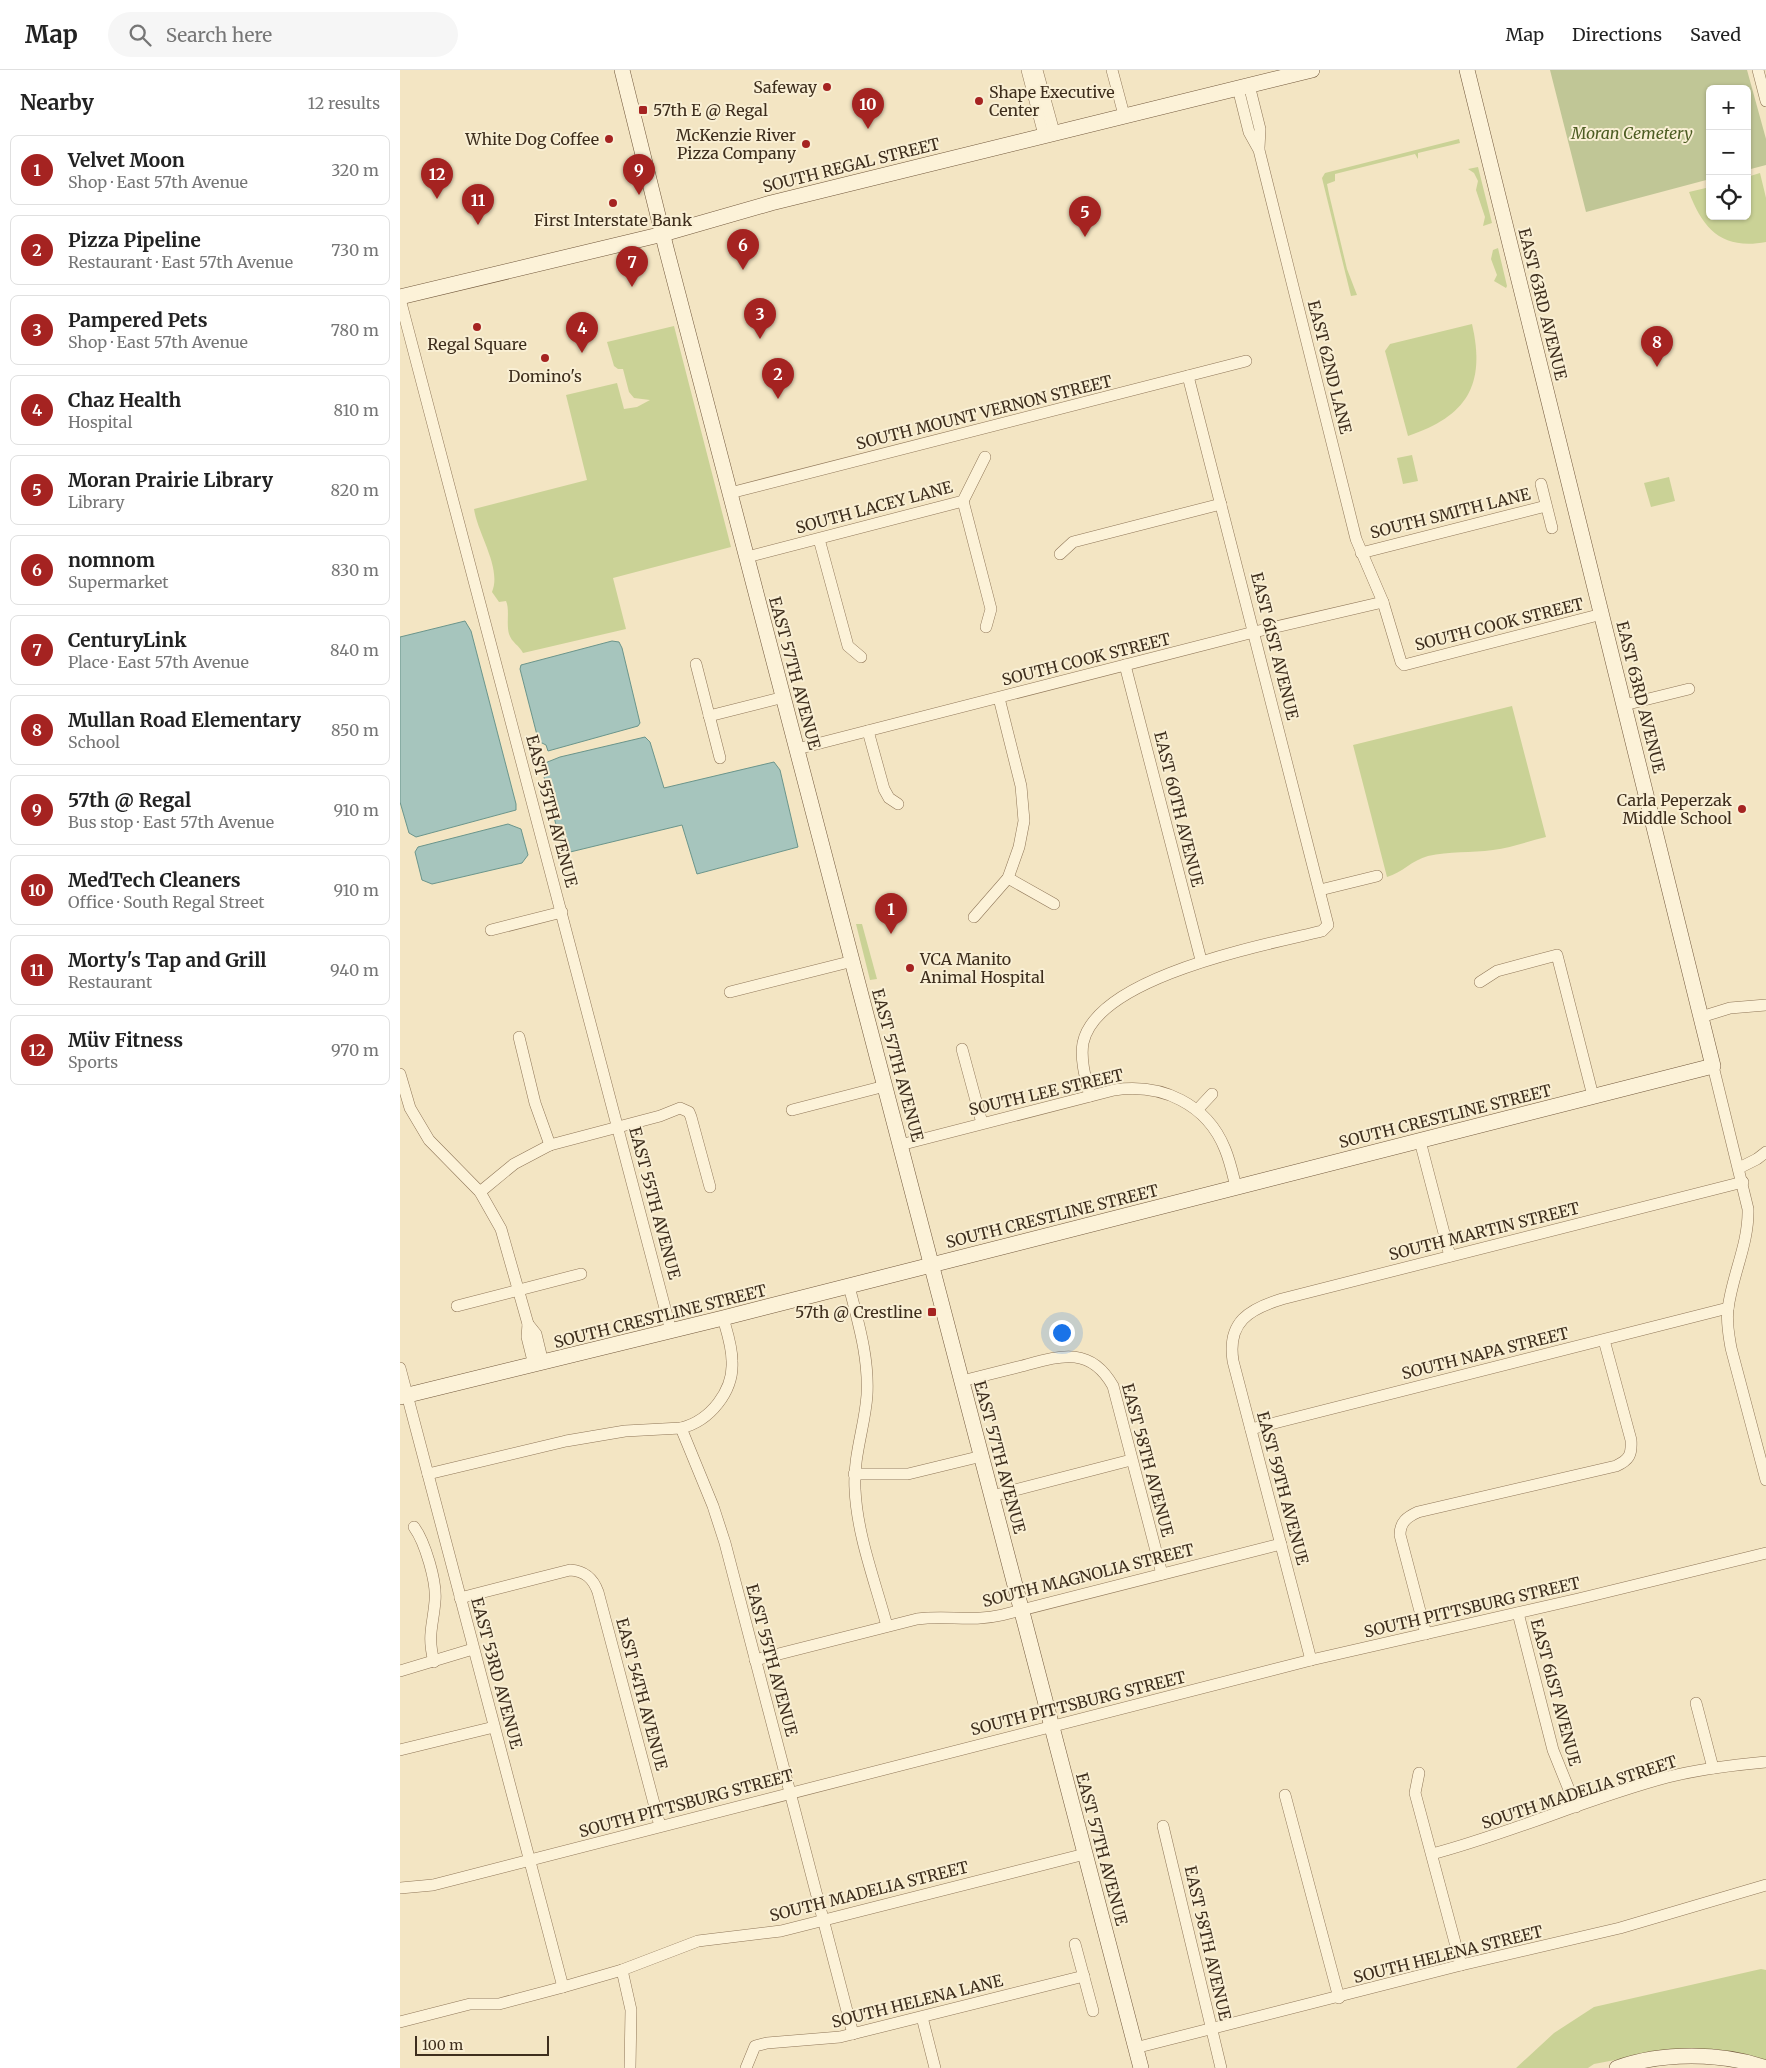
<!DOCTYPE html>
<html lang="en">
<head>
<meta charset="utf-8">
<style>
  body { margin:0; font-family:Merriweather,serif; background:#f6f6f6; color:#222 }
  .controls { position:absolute; right:15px; top:15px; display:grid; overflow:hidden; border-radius:8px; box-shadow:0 1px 4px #0004 }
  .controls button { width:45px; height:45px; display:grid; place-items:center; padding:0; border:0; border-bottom:1px solid #e0e0e0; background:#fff; color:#222; font:25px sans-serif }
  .scale { position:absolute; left:15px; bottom:12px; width:134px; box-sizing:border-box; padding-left:5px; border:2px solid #3e2e1d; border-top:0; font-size:14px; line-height:18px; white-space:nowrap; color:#3e2e1d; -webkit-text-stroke:4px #f9efd4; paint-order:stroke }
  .you { position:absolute; left:661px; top:1262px; width:18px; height:18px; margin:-12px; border:4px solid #fff; border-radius:50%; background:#1a73e8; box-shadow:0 0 0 8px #1a73e833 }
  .badge { display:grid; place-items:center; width:32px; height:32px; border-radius:50%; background:#a52321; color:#fff; font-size:16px; font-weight:700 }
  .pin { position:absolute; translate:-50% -41px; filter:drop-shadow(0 1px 2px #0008) }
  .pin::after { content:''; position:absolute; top:26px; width:18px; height:15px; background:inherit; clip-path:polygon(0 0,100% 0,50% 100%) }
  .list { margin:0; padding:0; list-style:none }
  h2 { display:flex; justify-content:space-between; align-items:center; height:65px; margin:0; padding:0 20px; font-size:21px }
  h2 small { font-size:16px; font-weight:400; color:#767676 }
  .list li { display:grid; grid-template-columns:32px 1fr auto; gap:15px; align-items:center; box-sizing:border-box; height:70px; margin:0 10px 10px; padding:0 10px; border:1px solid #e0e0e0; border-radius:8px }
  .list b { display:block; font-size:19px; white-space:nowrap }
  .list p { margin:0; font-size:16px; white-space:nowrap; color:#767676 }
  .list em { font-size:16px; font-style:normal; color:#767676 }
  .icon { flex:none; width:28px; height:28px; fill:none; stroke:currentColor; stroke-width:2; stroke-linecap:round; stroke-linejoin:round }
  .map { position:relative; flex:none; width:1366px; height:1998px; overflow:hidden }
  header { display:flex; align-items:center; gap:30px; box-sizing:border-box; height:70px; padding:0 25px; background:#fff; border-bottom:1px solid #e0e0e0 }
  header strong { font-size:24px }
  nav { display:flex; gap:28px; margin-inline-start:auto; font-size:18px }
  .search { width:350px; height:45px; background:#f6f6f6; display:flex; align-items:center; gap:12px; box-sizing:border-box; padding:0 18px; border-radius:28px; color:#767676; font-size:19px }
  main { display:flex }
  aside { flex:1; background:#fff }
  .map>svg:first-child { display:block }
</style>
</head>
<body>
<header>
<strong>Map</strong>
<div class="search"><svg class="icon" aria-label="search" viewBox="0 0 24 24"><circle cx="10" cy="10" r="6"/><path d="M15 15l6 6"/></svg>Search here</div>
<nav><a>Map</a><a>Directions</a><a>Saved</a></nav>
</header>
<main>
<aside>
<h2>Nearby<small>12 results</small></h2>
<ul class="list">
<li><span class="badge">1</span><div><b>Velvet Moon</b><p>Shop · East 57th Avenue</p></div><em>320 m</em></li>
<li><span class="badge">2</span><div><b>Pizza Pipeline</b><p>Restaurant · East 57th Avenue</p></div><em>730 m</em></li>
<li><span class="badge">3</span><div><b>Pampered Pets</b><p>Shop · East 57th Avenue</p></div><em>780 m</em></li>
<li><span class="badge">4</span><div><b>Chaz Health</b><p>Hospital</p></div><em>810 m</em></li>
<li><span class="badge">5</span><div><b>Moran Prairie Library</b><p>Library</p></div><em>820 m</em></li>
<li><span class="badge">6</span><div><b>nomnom</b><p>Supermarket</p></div><em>830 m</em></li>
<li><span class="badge">7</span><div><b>CenturyLink</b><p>Place · East 57th Avenue</p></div><em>840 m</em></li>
<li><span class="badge">8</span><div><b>Mullan Road Elementary</b><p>School</p></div><em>850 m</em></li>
<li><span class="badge">9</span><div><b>57th @ Regal</b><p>Bus stop · East 57th Avenue</p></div><em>910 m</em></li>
<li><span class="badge">10</span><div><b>MedTech Cleaners</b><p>Office · South Regal Street</p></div><em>910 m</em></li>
<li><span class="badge">11</span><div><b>Morty's Tap and Grill</b><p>Restaurant</p></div><em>940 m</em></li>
<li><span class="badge">12</span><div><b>Müv Fitness</b><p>Sports</p></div><em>970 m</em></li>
</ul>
</aside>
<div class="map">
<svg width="1366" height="1998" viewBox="0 0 1366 1998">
  <rect width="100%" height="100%" fill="#f3e5c3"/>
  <g fill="#cad296">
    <path d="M1059 69 1060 73 1018 83V89L1015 84 935 104V111L927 114 929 124 947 199 957 225 951 226 922 108 925 103Z"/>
    <path d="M1078 97 1092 153 1083 156 1085 147 1076 120 1078 111 1074 103 1068 99Z"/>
    <path d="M1360 103 1366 128V172C1323 180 1303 160 1289 122L1310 117V146H1347V107Z"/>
    <path d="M1098 178 1107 216 1106 218 1094 211 1097 205 1091 189 1093 180Z"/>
    <path d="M1072 254C1086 315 1067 346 1008 366L985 281 990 274Z"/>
    <path d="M274 256 331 477 213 508 226 559 123 583C119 575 112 573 109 564 106 553 110 540 106 531L99 532 92 522C102 498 78 465 74 439L187 410 166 325 217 313 224 339 237 337 250 330 234 328 229 322 223 299H218L214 296 207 272Z"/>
    <path d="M1012 385 1018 411 1003 414 997 388Z"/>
    <path d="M1269 407 1275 431 1251 437 1244 413Z"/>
    <path d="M1112 636 1146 767C1129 771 1111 778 1093 780 1071 783 1049 781 1028 786 1012 790 1002 803 987 807L953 675Z"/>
    <path d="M456 854H462L477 909 470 910Z"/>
    <path d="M1361 1899 1366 1900V1993L1316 1979H1273L1194 1994 1188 1998H1116L1154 1963 1194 1937Z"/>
  </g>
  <path fill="#c0c696" d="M1150 0H1347L1366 69V95L1347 100V19H1310V109L1186 142Z"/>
  <g fill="#a6c5bd" stroke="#6b958b">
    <path d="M65 551 71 561 116 734V740L16 767 9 763 0 732V567Z"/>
    <path d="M212 571 219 572 222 578 240 653 238 656 148 681 146 675 140 672 137 665 120 599 121 595Z"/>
    <path d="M245 667 250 672 264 718 374 692 380 700 398 777 297 804 282 755 166 783 161 775 143 703 145 693 160 687Z"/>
    <path d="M108 754 121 759 128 785 122 793 32 814 22 810 15 782 18 777Z"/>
  </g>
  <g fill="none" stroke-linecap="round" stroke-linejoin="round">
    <defs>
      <g id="street">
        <path d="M627 0 644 65"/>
        <path d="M637 0 654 62"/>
        <path d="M712 0 724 45"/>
        <path d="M1358 0 1366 31"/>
        <path d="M849 15 860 59 859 78"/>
        <path d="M838 18 849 62 859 80 956 469 983 532 1001 592 1004 595 1202 544"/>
        <path d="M0 229 271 1261"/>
        <path d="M1141 414 1152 458"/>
        <path d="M330 423 846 291"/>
        <path d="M563 431 591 539 586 557"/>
        <path d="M419 469 448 576 461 587"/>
        <path d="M961 483 1146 436"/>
        <path d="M660 484 673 472 821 434"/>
        <path d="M347 487 563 431 585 387"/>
        <path d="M296 594 320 688"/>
        <path d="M725 595 801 890"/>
        <path d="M1224 635 1289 619"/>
        <path d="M309 646 384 627"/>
        <path d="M468 661 484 719 489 728 498 734"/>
        <path d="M397 679 854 562 983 532"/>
        <path d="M608 808 654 834"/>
        <path d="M920 820 977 806"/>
        <path d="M574 847 608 808 619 777 624 751 621 716 599 628"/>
        <path d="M91 860 162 842"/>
        <path d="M1080 912 1097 901 1157 885 1193 1026"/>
        <path d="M330 922 453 891"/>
        <path d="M1301 947 1330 938 1366 935"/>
        <path d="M119 967 135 1033 150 1075"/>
        <path d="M562 979 582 1053"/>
        <path d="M1313 996 1348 1139C1349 1174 1332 1205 1328 1239 1326 1252 1329 1266 1331 1278L1366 1410"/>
        <path d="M0 1004 10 1038 29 1070 80 1122 101 1159 128 1254 127 1267 134 1295"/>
        <path d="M690 1026C686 1010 680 990 683 973 697 906 865 875 922 861L928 855 788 306"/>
        <path d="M798 1039 812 1024"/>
        <path d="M392 1040 485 1016"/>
        <path d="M1020 1071 1050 1186"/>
        <path d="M500 1075 714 1020C762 1013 807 1034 825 1079 830 1091 833 1105 836 1117"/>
        <path d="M1339 1098 1357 1089 1366 1082"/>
        <path d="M80 1122 114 1094 150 1075 260 1046 280 1038 289 1042 291 1047 310 1117"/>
        <path d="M449 1216C458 1252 469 1287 467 1325 465 1356 453 1386 455 1419 457 1465 475 1511 487 1556"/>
        <path d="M57 1236 181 1204"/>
        <path d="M323 1248C327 1262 332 1276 332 1291 334 1321 310 1351 281 1358L313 1436 325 1473 453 1964"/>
        <path d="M128 1254 136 1264 143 1293"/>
        <path d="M0 1298 163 1917"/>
        <path d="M562 1311C582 1306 602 1301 622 1296 659 1286 690 1275 713 1316L762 1504"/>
        <path d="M851 1359 1328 1238"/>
        <path d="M28 1404 166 1371 225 1361 281 1358"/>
        <path d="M454 1404H508L582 1386"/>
        <path d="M592 1426 731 1390"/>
        <path d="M14 1457C25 1472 37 1512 35 1531 33 1556 27 1565 34 1592"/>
        <path d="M60 1528 170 1500C185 1501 193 1508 198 1522L260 1756"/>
        <path d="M1118 1543 1153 1680 1176 1737"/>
        <path d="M1026 1564 1000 1465C1000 1452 1007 1447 1018 1442L1216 1396C1229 1390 1232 1385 1231 1370L1204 1270"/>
        <path d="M355 1590 517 1549C546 1545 572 1552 602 1545L881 1474"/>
        <path d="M911 1590 833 1291C827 1252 849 1239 882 1229L1343 1112"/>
        <path d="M0 1601 73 1579"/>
        <path d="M1296 1633 1313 1698"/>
        <path d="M0 1680 94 1657"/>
        <path d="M1019 1703 1015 1723 1061 1895"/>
        <path d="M885 1725 939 1928"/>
        <path d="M763 1756 821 1998"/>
        <path d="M1032 1784C1112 1763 1188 1728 1268 1707 1300 1699 1333 1695 1366 1692"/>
        <path d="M0 1818 33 1815 911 1590 1178 1529 1366 1483"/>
        <path d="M675 1874 693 1941"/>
        <path d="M222 1900 231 1940 230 1998"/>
        <path d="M522 1947 535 1998"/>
        <path d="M0 1952 70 1934H99L163 1917 222 1900 298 1871 381 1861 685 1784"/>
        <path d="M735 1978 1061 1895 1220 1858 1366 1815"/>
        <path d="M346 1998 355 1976 367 1973 440 1967 684 1906"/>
      </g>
      <g id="secondary">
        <path d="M222 0 266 178 741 1998"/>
        <path d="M0 227 263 164 371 133 912 0"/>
        <path d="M0 1327 323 1248 1313 996 1067 0"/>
        <path d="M1217 1998C1261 1982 1322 1982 1366 1998"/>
      </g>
    </defs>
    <use href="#street" stroke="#8f7658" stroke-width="12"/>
    <use href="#secondary" stroke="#71573b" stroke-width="16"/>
    <use href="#street" stroke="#fcf2d8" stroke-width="11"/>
    <use href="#secondary" stroke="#fcf2d8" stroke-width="15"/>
  </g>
  <g fill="#a52321" stroke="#f9efd4" stroke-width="2">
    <circle cx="427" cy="17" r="5"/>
    <circle cx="579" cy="31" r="5"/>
    <rect x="238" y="35" width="10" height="10" rx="2.5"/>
    <circle cx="209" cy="69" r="5"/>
    <circle cx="406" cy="74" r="5"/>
    <circle cx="213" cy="133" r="5"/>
    <circle cx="77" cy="257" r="5"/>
    <circle cx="145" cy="288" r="5"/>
    <circle cx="1342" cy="739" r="5"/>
    <circle cx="510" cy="898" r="5"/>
    <rect x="527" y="1237" width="10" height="10" rx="2.5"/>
  </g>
  <g text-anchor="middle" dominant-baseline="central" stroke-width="4" stroke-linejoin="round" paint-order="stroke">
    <g font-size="16" fill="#3e2e1d" stroke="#f9efd4" text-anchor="end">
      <text x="417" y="17">Safeway</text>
      <text x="589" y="22" text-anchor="start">Shape Executive<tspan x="589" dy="18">Center</tspan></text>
      <text x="253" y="40" text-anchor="start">57th E @ Regal</text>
      <text x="396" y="65">McKenzie River<tspan x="396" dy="18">Pizza Company</tspan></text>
      <text x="199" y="69">White Dog Coffee</text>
      <text x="213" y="150" text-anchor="middle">First Interstate Bank</text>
      <text x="77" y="274" text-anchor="middle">Regal Square</text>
      <text x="145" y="306" text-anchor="middle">Domino's</text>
      <text x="1332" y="730">Carla Peperzak<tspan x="1332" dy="18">Middle School</tspan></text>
      <text x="520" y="889" text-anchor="start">VCA Manito<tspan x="520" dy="18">Animal Hospital</tspan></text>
      <text x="522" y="1242">57th @ Crestline</text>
    </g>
    <g font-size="16" font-style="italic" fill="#4c5c22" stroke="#f9efd4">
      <text x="1232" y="63">Moran Cemetery</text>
    </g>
    <g font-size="16" fill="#3e2e1d" stroke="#f9efd4">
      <text transform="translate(451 95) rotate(-14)">SOUTH REGAL STREET</text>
      <text transform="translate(1143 234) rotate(76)">EAST 63RD AVENUE</text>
      <text transform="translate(930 297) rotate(76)">EAST 62ND LANE</text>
      <text transform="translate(584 342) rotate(-14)">SOUTH MOUNT VERNON STREET</text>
      <text transform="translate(474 437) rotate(-15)">SOUTH LACEY LANE</text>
      <text transform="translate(1050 443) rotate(-14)">SOUTH SMITH LANE</text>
      <text transform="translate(1099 554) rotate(-14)">SOUTH COOK STREET</text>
      <text transform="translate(875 576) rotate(76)">EAST 61ST AVENUE</text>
      <text transform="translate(686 589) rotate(-14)">SOUTH COOK STREET</text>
      <text transform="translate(395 603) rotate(75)">EAST 57TH AVENUE</text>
      <text transform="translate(1241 627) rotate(76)">EAST 63RD AVENUE</text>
      <text transform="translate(779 739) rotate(76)">EAST 60TH AVENUE</text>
      <text transform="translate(152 741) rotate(75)">EAST 55TH AVENUE</text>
      <text transform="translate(498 995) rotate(75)">EAST 57TH AVENUE</text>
      <text transform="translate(646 1022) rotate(-13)">SOUTH LEE STREET</text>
      <text transform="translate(1045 1046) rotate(-14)">SOUTH CRESTLINE STREET</text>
      <text transform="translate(255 1133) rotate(75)">EAST 55TH AVENUE</text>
      <text transform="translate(652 1146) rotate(-14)">SOUTH CRESTLINE STREET</text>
      <text transform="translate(1084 1161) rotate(-14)">SOUTH MARTIN STREET</text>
      <text transform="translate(260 1246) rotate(-14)">SOUTH CRESTLINE STREET</text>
      <text transform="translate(1085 1283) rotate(-14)">SOUTH NAPA STREET</text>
      <text transform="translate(600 1387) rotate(75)">EAST 57TH AVENUE</text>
      <text transform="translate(748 1390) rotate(75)">EAST 58TH AVENUE</text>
      <text transform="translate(883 1418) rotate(75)">EAST 59TH AVENUE</text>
      <text transform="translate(688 1505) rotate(-14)">SOUTH MAGNOLIA STREET</text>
      <text transform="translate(1072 1537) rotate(-13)">SOUTH PITTSBURG STREET</text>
      <text transform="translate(372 1590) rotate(75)">EAST 55TH AVENUE</text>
      <text transform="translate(97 1603) rotate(75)">EAST 53RD AVENUE</text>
      <text transform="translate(1156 1622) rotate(75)">EAST 61ST AVENUE</text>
      <text transform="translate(242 1624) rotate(75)">EAST 54TH AVENUE</text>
      <text transform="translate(678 1633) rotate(-14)">SOUTH PITTSBURG STREET</text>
      <text transform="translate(1179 1722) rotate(-18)">SOUTH MADELIA STREET</text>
      <text transform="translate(286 1733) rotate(-15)">SOUTH PITTSBURG STREET</text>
      <text transform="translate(702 1779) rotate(75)">EAST 57TH AVENUE</text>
      <text transform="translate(469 1821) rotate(-14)">SOUTH MADELIA STREET</text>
      <text transform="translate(808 1873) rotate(77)">EAST 58TH AVENUE</text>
      <text transform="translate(1048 1884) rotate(-14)">SOUTH HELENA STREET</text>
      <text transform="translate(517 1931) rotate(-14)">SOUTH HELENA LANE</text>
    </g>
  </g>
</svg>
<div class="controls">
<button>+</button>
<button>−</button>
<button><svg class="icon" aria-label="locate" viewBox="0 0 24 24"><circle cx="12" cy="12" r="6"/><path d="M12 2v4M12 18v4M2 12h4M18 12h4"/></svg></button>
</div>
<div class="scale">100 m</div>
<div class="you"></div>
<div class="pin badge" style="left:491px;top:864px">1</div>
<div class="pin badge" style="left:378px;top:329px">2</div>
<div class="pin badge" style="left:360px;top:269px">3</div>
<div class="pin badge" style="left:182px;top:283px">4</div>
<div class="pin badge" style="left:685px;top:167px">5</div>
<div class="pin badge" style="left:343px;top:200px">6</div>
<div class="pin badge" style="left:232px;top:217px">7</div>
<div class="pin badge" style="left:1257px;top:297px">8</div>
<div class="pin badge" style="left:239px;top:125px">9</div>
<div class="pin badge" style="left:468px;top:59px">10</div>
<div class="pin badge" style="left:78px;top:155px">11</div>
<div class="pin badge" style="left:37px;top:129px">12</div>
</div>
</main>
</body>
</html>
